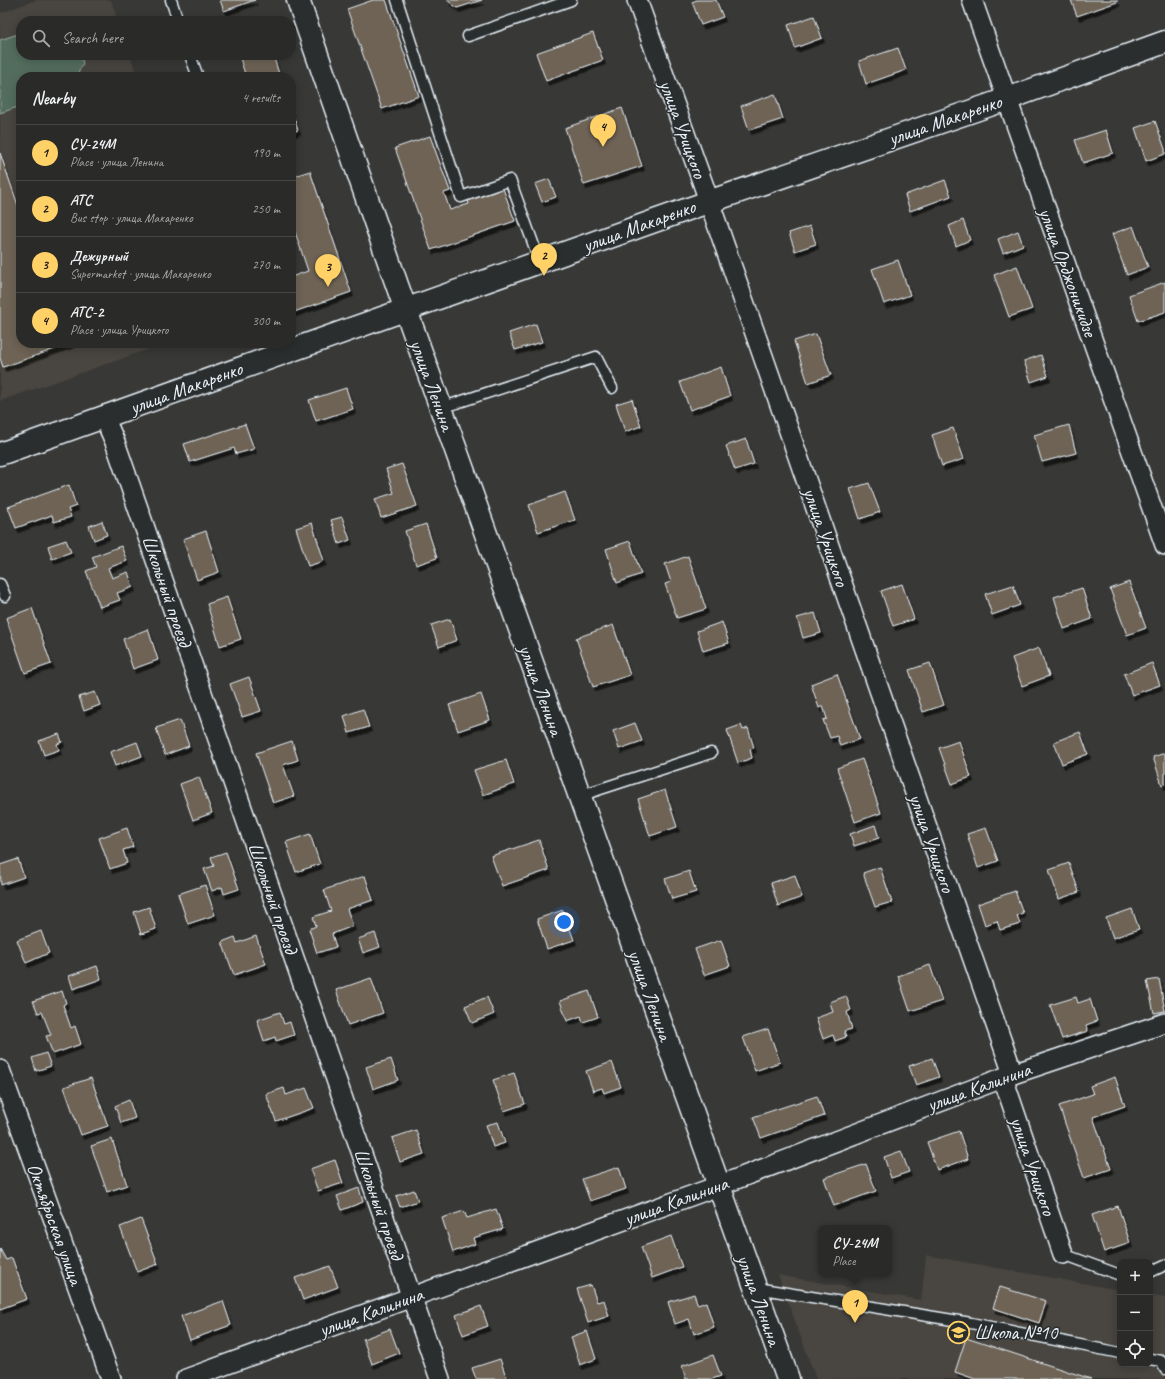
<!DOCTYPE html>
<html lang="en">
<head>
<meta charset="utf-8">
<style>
  body { margin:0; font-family:Caveat,sans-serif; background:#363634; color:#f1f3f6 }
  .controls { position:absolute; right:12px; bottom:12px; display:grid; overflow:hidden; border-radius:8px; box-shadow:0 2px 10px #0003 }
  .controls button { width:36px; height:36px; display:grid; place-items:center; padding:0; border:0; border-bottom:1px solid #464645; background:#2a2a28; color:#f1f3f6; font:20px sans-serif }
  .you { position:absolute; left:564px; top:922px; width:14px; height:14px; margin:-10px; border:3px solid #fff; border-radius:50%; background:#1a73e8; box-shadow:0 0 0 6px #1a73e833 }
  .badge { display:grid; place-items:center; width:26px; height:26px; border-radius:50%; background:#ffd166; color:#111; font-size:13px; font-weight:700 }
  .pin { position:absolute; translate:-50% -33px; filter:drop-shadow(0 1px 2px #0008) }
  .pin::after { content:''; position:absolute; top:21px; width:14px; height:12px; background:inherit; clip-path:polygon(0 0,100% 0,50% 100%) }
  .popup { position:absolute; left:818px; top:1225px; width:74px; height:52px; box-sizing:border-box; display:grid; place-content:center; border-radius:8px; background:#2a2a28; filter:drop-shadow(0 1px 3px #0005); font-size:13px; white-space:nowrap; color:#a5a7a8 }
  .popup b { font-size:15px; color:#f1f3f6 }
  .popup::after { content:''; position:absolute; left:50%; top:100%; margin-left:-8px; border:8px solid transparent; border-top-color:#2a2a28 }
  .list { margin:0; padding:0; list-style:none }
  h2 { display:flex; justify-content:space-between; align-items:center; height:52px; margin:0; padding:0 16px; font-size:17px }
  h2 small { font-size:13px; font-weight:400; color:#a5a7a8 }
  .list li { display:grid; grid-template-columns:26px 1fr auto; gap:12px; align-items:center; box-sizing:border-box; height:56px; padding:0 16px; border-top:1px solid #464645 }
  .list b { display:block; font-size:15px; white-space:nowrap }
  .list p { margin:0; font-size:13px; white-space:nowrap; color:#a5a7a8 }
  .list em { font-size:13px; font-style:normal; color:#a5a7a8 }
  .icon { flex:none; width:22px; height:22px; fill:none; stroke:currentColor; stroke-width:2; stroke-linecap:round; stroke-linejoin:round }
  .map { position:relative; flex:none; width:1165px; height:1379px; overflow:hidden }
  .search { position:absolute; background:#2a2a28; box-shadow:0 2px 10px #0003; left:16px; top:16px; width:280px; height:44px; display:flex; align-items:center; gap:10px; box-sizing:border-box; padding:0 14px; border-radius:16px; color:#a5a7a8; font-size:15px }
  .panel { position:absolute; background:#2a2a28; box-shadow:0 2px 10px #0003; left:16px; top:72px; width:280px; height:276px; border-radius:16px }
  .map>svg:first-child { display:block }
</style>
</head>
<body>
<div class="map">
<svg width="1165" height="1379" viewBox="0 0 1165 1379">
  <defs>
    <filter id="shadow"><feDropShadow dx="2.5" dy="4.5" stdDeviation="0" flood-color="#0009"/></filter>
  </defs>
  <rect width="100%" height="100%" fill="#383836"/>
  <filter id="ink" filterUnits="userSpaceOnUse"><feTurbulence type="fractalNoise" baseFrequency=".025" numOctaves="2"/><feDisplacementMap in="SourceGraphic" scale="8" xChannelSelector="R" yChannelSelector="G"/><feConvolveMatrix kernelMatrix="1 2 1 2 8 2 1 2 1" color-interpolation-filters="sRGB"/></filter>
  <g filter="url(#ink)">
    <g fill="#48453f">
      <path d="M36 0H111L118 21H21V55H130L138 77H21V343H167L0 401V13Z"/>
      <path d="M926 1255 1120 1290V1364H1150V1295L1165 1298V1379H816L778 1275 921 1300Z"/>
    </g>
    <path fill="#526d5d" stroke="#9dafaa" d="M21 33V55H81L83 64 76 77H21V106L0 113V40Z"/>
    <g fill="#6e6355" stroke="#e8f1f8" filter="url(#shadow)">
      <path d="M220 0H255L224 11Z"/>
      <path d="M373 0H386L419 96 382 109 347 9Z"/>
      <path d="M447 0H482L457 8Z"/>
      <path d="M697 0H716L723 17 701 25 692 2Z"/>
      <path d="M1071 0H1117V2L1077 16Z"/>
      <path d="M814 16 822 38 795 48 788 25Z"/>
      <path d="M593 33 603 60 546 81 536 53Z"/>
      <path d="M898 48 906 70 866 84 859 61Z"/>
      <path d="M239 55H273L280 77H246Z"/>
      <path d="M775 94 783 119 749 130 741 106Z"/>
      <path d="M622 108 642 166 584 185 565 128Z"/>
      <path d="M291 109 298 130 291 133Z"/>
      <path d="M1155 121 1165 149V154L1146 161 1135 128Z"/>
      <path d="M1106 130 1113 153 1083 163 1075 140Z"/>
      <path d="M430 136 450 191 444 193 450 210 469 204 467 198 502 186 515 221 431 250 395 148Z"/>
      <path d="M0 153 21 214V343H72L3 367 0 358Z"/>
      <path d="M310 171 351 292 291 313V277L308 271 291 220V177Z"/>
      <path d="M549 179 556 197 542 202 535 184Z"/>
      <path d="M945 180 951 196 910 211 905 195Z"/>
      <path d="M963 220 970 240 956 246 949 226Z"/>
      <path d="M810 226 816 244 795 251 789 233Z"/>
      <path d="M1133 226 1148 267 1127 275 1112 234Z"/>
      <path d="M1018 231 1023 245 1003 253 998 239Z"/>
      <path d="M898 260 910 295 884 304 872 269Z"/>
      <path d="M1017 266 1032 309 1009 317 994 275Z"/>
      <path d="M1165 282V312L1138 321 1129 295Z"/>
      <path d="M536 324 542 342 515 350 509 333Z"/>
      <path d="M816 334 831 375 808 383 794 341Z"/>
      <path d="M1041 355 1048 376 1031 382 1024 361Z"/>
      <path d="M721 367 730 396 690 410 680 382Z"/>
      <path d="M346 388 353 409 316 421 309 400Z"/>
      <path d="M632 399 641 426 625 432 616 404Z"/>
      <path d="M245 424 254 449 236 454 234 448 190 462 184 444Z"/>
      <path d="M1069 425 1076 453 1042 462 1034 435Z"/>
      <path d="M953 428 964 459 942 466 932 435Z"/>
      <path d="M746 439 754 464 735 470 726 446Z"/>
      <path d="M402 464 417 506 381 518 375 499 394 493 386 469Z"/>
      <path d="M869 483 880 512 860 519 850 489Z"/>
      <path d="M69 485 76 506 68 509 71 517 54 522 52 515 16 528 8 507Z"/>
      <path d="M565 492 575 520 538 532 529 505Z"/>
      <path d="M342 517 350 540 339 544 331 520Z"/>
      <path d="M102 521 107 535 94 540 89 526Z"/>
      <path d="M312 523 324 561 308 566 296 528Z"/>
      <path d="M426 524 437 558 416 565 405 531Z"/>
      <path d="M206 531 219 572 197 580 183 539Z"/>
      <path d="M66 540 71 552 52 559 48 546Z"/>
      <path d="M630 541 641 574 617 583 606 549Z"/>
      <path d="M121 546 127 561 108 568 112 578 128 572 133 587 117 593 120 600 100 607 86 571 96 567 92 557Z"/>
      <path d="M688 556 706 609 677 618 665 584 671 582 665 564Z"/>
      <path d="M1129 582 1146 628 1127 635 1110 589Z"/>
      <path d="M902 584 914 619 893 626 881 591Z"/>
      <path d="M1013 585 1020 605 992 615 985 594Z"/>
      <path d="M1082 588 1092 619 1064 629 1054 597Z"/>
      <path d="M227 597 241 639 220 646 207 604Z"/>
      <path d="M32 608 51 664 25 673 6 618Z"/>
      <path d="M815 613 821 633 803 638 797 618Z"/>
      <path d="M450 619 457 640 439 647 431 625Z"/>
      <path d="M722 622 729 643 703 651 697 631Z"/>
      <path d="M613 625 630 675 593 687 576 638Z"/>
      <path d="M148 629 158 660 133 669 123 639Z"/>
      <path d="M1039 648 1049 676 1022 686 1012 658Z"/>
      <path d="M930 663 944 705 923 712 909 670Z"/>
      <path d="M1152 663 1160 685 1132 695 1124 674Z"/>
      <path d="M837 674 860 739 840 746 837 736 830 738 823 720 827 719 823 706 819 708 811 684Z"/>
      <path d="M249 677 261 711 242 717 230 684Z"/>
      <path d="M95 692 100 705 84 711 79 697Z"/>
      <path d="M481 694 490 720 458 731 449 705Z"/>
      <path d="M363 709 369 727 349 733 344 716Z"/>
      <path d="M180 720 189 746 165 755 156 728Z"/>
      <path d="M635 723 642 741 619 749 613 731Z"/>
      <path d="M741 725 743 730 748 728 754 748 750 749 752 758 738 763 727 730Z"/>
      <path d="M1080 732 1088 754 1062 764 1054 742Z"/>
      <path d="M59 734 62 742 57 744 59 750 44 755 39 741Z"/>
      <path d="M292 741 298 760 283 765 294 796 273 803 256 753Z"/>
      <path d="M959 741 971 777 952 784 939 748Z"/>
      <path d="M137 742 142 756 115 766 110 752Z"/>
      <path d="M1165 753V784L1162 785 1153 757Z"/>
      <path d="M862 759 881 813 855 822 837 768Z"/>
      <path d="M506 760 514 784 483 795 474 770Z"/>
      <path d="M199 777 212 813 193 820 180 784Z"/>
      <path d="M665 790 677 827 650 836 638 799Z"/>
      <path d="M875 825 879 838 854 846 850 834Z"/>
      <path d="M127 828 133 847 123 850 127 863 110 869 99 838Z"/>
      <path d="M986 828 998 861 978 868 967 834Z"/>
      <path d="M310 834 320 864 296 872 286 842Z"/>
      <path d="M539 840 549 870 502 886 491 856Z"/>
      <path d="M226 852 239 889 224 894 222 887 212 891 204 869 214 866 211 857Z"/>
      <path d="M18 859 24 877 1 885 0 865Z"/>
      <path d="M1069 863 1079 892 1059 899 1049 870Z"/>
      <path d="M880 867 892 902 875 907 863 873Z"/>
      <path d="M689 871 696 892 672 899 665 879Z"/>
      <path d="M795 875 802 897 778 906 771 883Z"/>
      <path d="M365 876 373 900 347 909 353 926 332 934 336 947 317 953 309 929 316 926 313 917 331 911 324 890Z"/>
      <path d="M205 885 215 915 188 924 178 894Z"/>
      <path d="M1015 891 1023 913 1017 915 1020 924 1000 930 997 921 985 925 978 904Z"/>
      <path d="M149 907 156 929 141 934 134 912Z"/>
      <path d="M1132 909 1139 929 1113 938 1106 918Z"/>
      <path d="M563 910 574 940 547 949 537 919Z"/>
      <path d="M41 931 49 953 26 963 17 940Z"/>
      <path d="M375 933 380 947 363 953 358 939Z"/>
      <path d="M256 936 266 964 234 975 222 942 235 937 237 943Z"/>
      <path d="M721 940 730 966 704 975 695 949Z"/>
      <path d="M930 965 942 1001 910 1011 898 976Z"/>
      <path d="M97 966 101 979 73 989 69 976Z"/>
      <path d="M371 978 383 1013 348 1025 336 990Z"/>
      <path d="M1159 979 1165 1011 1154 1013 1147 981Z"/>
      <path d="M62 991 66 1003 63 1005 71 1028 75 1026 81 1044 53 1054 46 1036 51 1035 42 1012 38 1013 33 1001Z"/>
      <path d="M589 991 598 1017 583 1022 581 1016 567 1021 560 1001Z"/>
      <path d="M846 996 851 1010 847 1012 852 1029 844 1031 846 1037 835 1041 833 1035 823 1039 816 1018 833 1012 830 1002Z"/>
      <path d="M487 997 494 1014 472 1023 465 1006Z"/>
      <path d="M1076 997 1078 1003 1090 999 1097 1021 1086 1025 1088 1031 1062 1039 1050 1005Z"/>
      <path d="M280 1012 284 1024 290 1022 294 1035 276 1041 275 1037 264 1041 257 1020Z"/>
      <path d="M768 1029 780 1062 755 1071 743 1037Z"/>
      <path d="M46 1053 51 1066 36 1071 32 1058Z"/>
      <path d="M932 1058 939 1077 916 1085 909 1066Z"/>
      <path d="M391 1059 398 1080 373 1089 366 1067Z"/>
      <path d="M612 1062 621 1087 604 1093 602 1088 593 1091 586 1071Z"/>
      <path d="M514 1073 525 1104 504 1111 493 1080Z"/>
      <path d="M1115 1077 1125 1106 1093 1117 1111 1169 1084 1178 1059 1106 1093 1094 1090 1086Z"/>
      <path d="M91 1078 108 1126 81 1135 64 1087Z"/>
      <path d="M284 1088 286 1095 306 1088 314 1108 276 1121 266 1094Z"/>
      <path d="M817 1096 824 1116 761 1138 753 1117Z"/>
      <path d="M129 1100 135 1118 121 1123 115 1106Z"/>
      <path d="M498 1122 505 1143 493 1147 486 1125Z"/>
      <path d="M416 1130 424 1154 400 1162 392 1138Z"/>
      <path d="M959 1131 968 1159 937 1170 927 1142Z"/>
      <path d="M112 1139 127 1185 107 1192 91 1146Z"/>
      <path d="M901 1151 909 1172 891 1178 884 1157Z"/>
      <path d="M335 1160 343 1183 318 1191 310 1169Z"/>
      <path d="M866 1164 876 1191 834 1206 824 1178Z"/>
      <path d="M619 1167 626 1189 590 1201 582 1179Z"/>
      <path d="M359 1188 363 1202 342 1210 337 1196Z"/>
      <path d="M414 1190 418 1201 400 1207 396 1196Z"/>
      <path d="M1118 1206 1130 1243 1104 1252 1092 1215Z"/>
      <path d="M496 1209 503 1229 473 1238 475 1244 453 1252 442 1218 464 1211 467 1218Z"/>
      <path d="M141 1219 158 1264 137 1272 120 1227Z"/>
      <path d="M671 1236 682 1267 652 1278 641 1247Z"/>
      <path d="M0 1249 6 1260 12 1258 27 1299 0 1309Z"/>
      <path d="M330 1266 338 1287 303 1300 295 1278Z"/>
      <path d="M591 1285 597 1302 604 1300 609 1316 588 1323 577 1289Z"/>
      <path d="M1000 1287 1046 1301 1039 1323 993 1308Z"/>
      <path d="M694 1294 698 1305 706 1302 714 1327 694 1334 689 1319 675 1324 668 1302Z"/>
      <path d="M223 1301 231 1325 190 1340 181 1316Z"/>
      <path d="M481 1306 488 1326 463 1335 456 1315Z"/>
      <path d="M390 1329 399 1353 372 1364 363 1339Z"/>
      <path d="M587 1331 596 1359 580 1365 571 1337Z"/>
      <path d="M966 1338 1091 1379H975L955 1372Z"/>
      <path d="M713 1355 721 1376 712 1379H686L682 1366Z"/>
      <path d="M500 1359 507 1379H476L472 1368Z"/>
    </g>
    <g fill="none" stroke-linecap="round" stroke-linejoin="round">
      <defs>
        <g id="service">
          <path d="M171 0 178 21"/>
          <path d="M397 0 461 197 510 180 540 262"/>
          <path d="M468 36 571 0"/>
          <path d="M190 55 198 77"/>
          <path d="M441 408 596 357 612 388"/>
          <path d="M0 584 5 596"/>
          <path d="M579 796 711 753"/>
          <path d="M1063 1254 1120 1275"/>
          <path d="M1150 1272 1165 1265"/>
          <path d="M756 1288 971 1323 1120 1353"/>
          <path d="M1150 1359 1161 1361 1165 1369"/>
        </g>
        <g id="minor">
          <path d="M637 0 702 181 1013 1074"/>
          <path d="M972 0 1165 545"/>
          <path d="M104 417 115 442 440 1379"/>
          <path d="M0 1070 111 1379"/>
          <path d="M1003 1078 1063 1254"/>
          <path d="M186 1379 718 1186 1013 1074 1165 1023"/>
        </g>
        <path id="tertiary" d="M298 0 397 285 788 1379"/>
        <path id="secondary" d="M0 454 691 208 1007 99 1165 42"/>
      </defs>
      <use href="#service" stroke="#e8f1f8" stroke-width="13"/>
      <use href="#minor" stroke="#e8f1f8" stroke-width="22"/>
      <use href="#tertiary" stroke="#e8f1f8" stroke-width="25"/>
      <use href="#secondary" stroke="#e8f1f8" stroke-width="25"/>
      <use href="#service" stroke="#2a2d2e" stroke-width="10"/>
      <use href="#minor" stroke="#2a2d2e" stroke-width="19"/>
      <use href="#tertiary" stroke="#2a2d2e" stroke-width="22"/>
      <use href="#secondary" stroke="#2a2d2e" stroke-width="22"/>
    </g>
  </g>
  <defs>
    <symbol id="school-ring" viewBox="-11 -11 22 22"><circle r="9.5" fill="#2a2d2e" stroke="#ffd166" stroke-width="1.5"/><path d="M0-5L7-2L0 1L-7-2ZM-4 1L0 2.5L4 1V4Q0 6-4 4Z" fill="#ffd166"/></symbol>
  </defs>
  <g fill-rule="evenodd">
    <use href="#school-ring" x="946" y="1320" width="25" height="25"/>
  </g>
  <g text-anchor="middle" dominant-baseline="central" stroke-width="3" stroke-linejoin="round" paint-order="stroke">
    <g font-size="20" fill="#e8f1f8" stroke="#2a2d2e">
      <text transform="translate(945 120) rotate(-19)">улица Макаренко</text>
      <text transform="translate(683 129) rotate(70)">улица Урицкого</text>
      <text transform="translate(639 226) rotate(-20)">улица Макаренко</text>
      <text transform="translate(1068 272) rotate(70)">улица Орджоникидзе</text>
      <text transform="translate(432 385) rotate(70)">улица Ленина</text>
      <text transform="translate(186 388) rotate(-20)">улица Макаренко</text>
      <text transform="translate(826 537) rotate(71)">улица Урицкого</text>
      <text transform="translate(167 591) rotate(71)">Школьный проезд</text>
      <text transform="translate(541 690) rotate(70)">улица Ленина</text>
      <text transform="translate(932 843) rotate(71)">улица Урицкого</text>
      <text transform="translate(273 898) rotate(71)">Школьный проезд</text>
      <text transform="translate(650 995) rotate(70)">улица Ленина</text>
      <text transform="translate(979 1087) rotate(-20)">улица Калинина</text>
      <text transform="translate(1033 1166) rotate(71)">улица Урицкого</text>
      <text transform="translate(676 1201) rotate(-20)">улица Калинина</text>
      <text transform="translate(379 1204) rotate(71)">Школьный проезд</text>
      <text transform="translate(55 1224) rotate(70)">Октябрьская улица</text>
      <text transform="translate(759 1300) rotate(70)">улица Ленина</text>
      <text transform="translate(371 1312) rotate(-20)">улица Калинина</text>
    </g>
    <g font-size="20" fill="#e8f1f8" stroke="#2a2d2e" text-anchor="start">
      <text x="974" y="1332">Школа №10</text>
    </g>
  </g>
</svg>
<div class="controls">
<button>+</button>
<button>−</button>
<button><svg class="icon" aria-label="locate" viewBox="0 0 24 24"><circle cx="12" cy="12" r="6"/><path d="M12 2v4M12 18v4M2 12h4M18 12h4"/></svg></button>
</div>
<div class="you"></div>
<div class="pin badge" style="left:855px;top:1323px">1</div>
<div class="popup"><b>СУ-24М</b>Place</div>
<div class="pin badge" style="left:544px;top:276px">2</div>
<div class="pin badge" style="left:328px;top:287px">3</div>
<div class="pin badge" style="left:603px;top:147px">4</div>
<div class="search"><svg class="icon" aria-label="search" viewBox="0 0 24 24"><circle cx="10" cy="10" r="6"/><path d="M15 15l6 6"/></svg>Search here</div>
<section class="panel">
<h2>Nearby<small>4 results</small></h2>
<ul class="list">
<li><span class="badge">1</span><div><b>СУ-24М</b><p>Place · улица Ленина</p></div><em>190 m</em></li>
<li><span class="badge">2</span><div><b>АТС</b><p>Bus stop · улица Макаренко</p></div><em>250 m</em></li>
<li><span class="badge">3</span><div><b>Дежурный</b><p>Supermarket · улица Макаренко</p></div><em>270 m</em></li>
<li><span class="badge">4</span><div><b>АТС-2</b><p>Place · улица Урицкого</p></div><em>300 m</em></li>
</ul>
</section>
</div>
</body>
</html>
